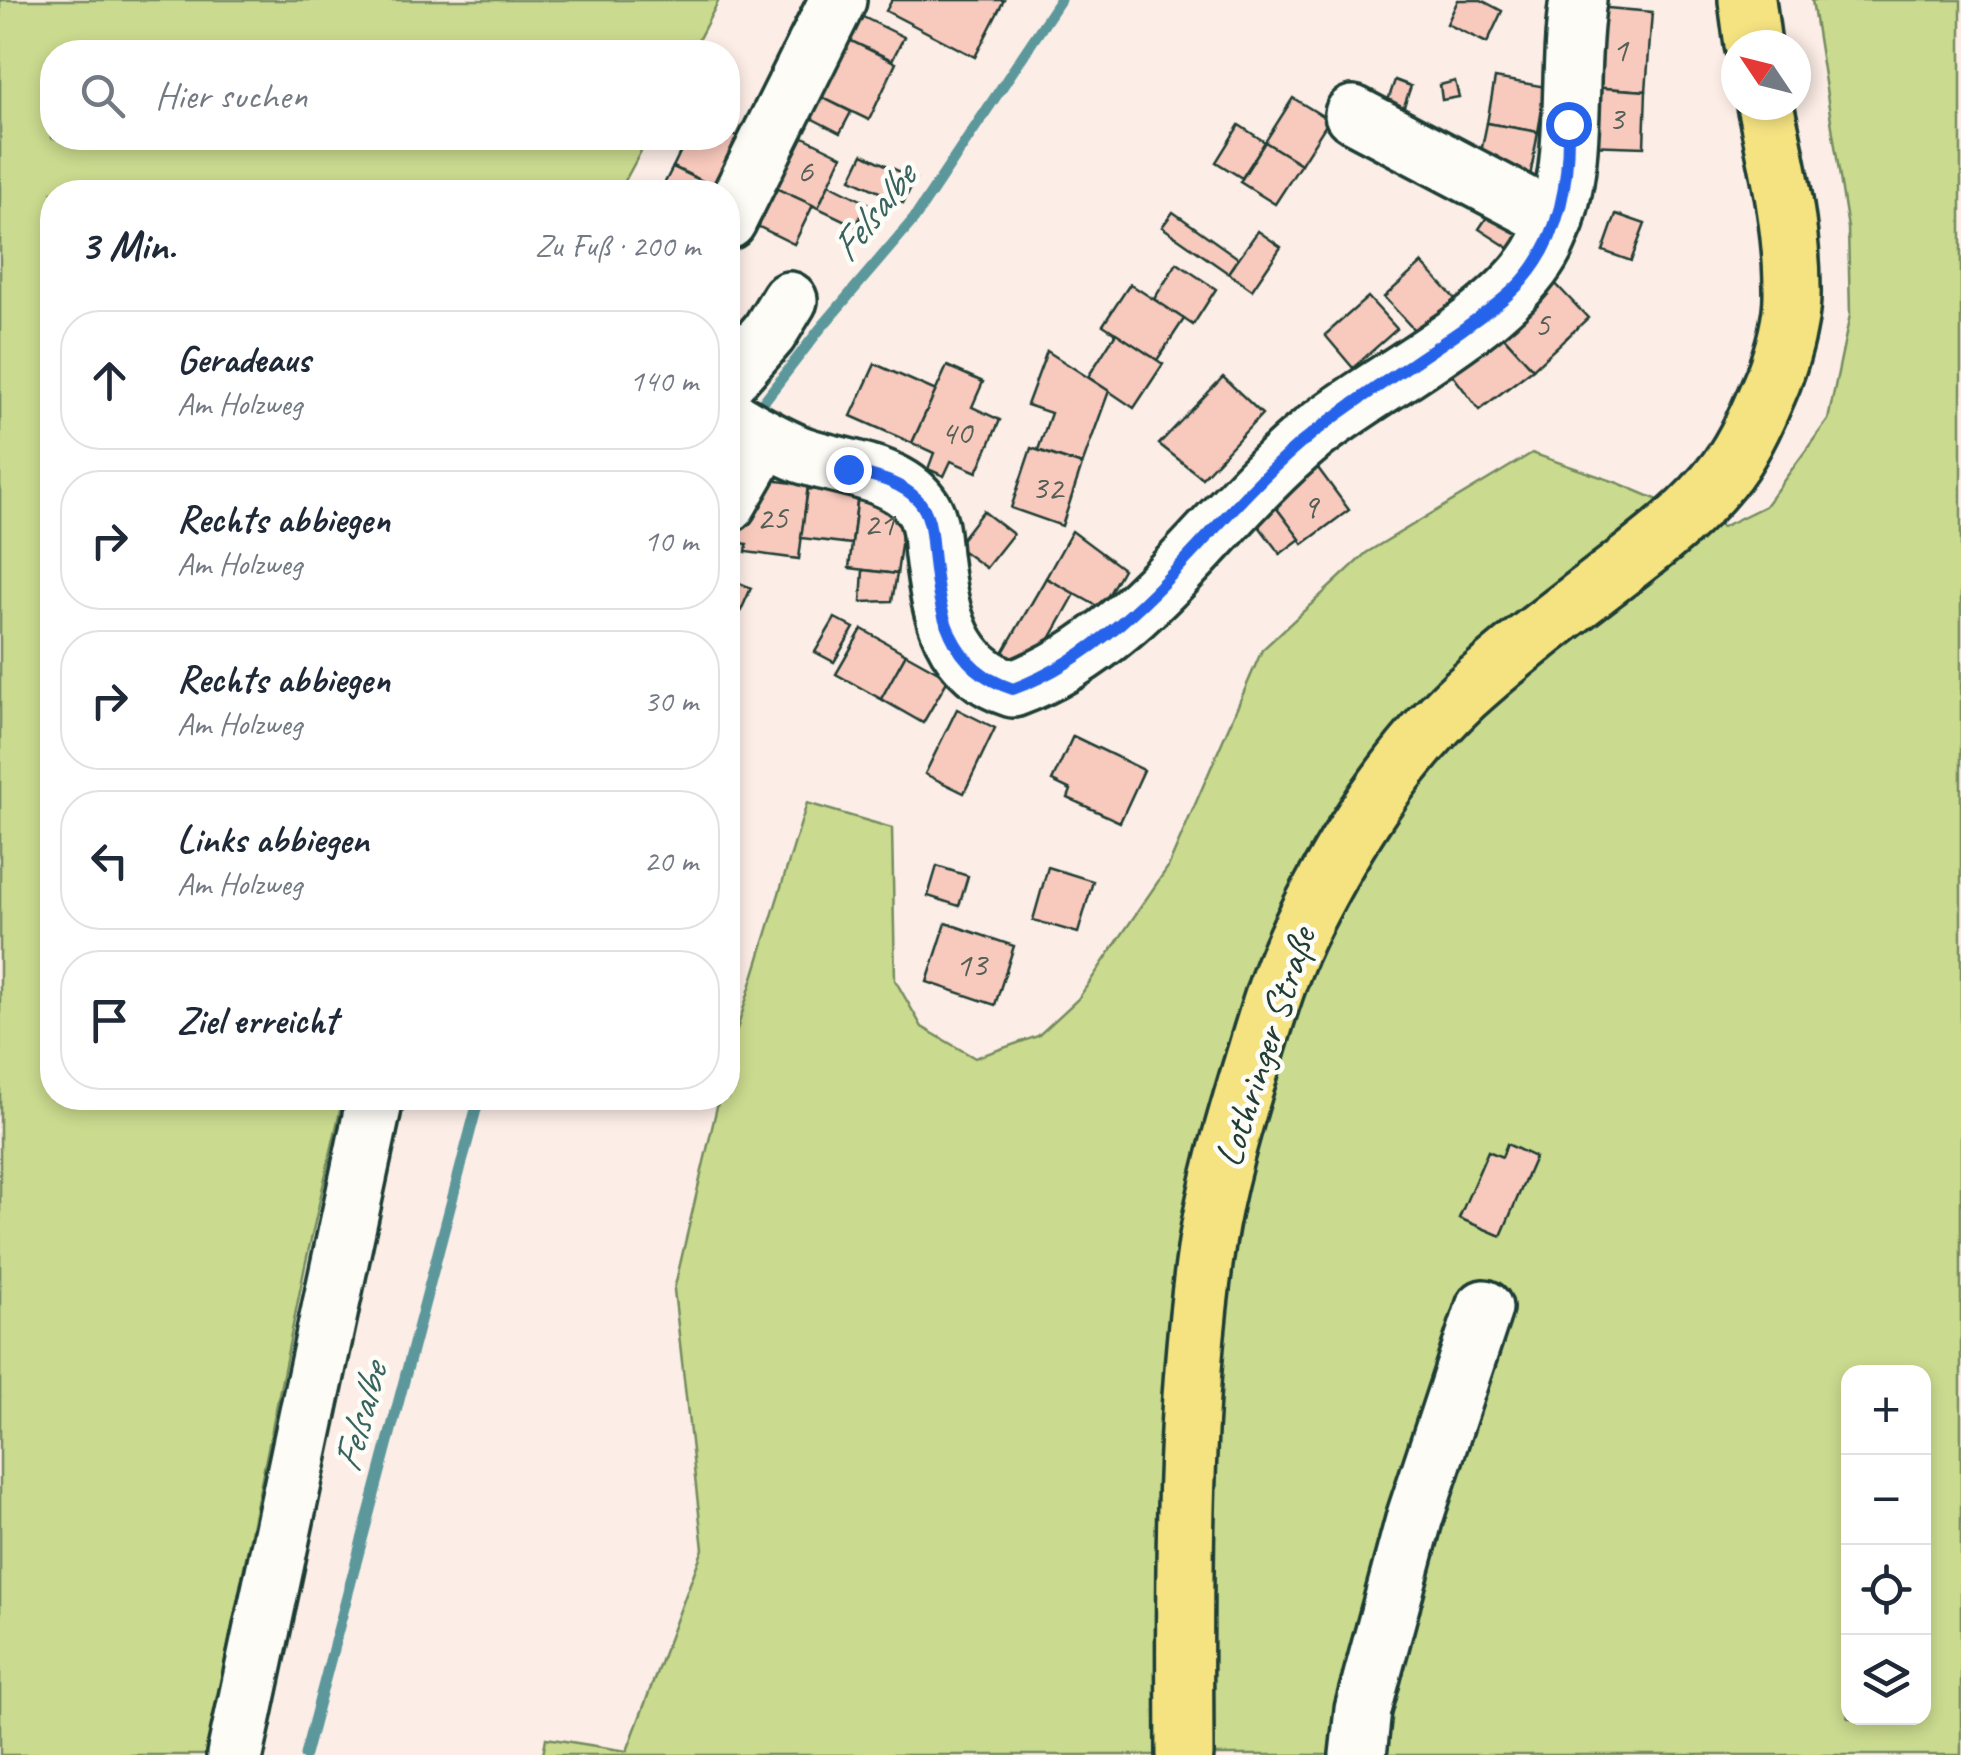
<!DOCTYPE html>
<html lang="de">
<head>
<meta charset="utf-8">
<style>
  body { margin:0; font-family:Caveat,sans-serif; background:#f6f6f7; color:#1f2937 }
  .controls { position:absolute; right:30px; bottom:30px; display:grid; overflow:hidden; border-radius:20px; box-shadow:0 5px 15px #0003 }
  .controls button { width:90px; height:90px; display:grid; place-items:center; padding:0; border:0; border-bottom:2px solid #e0e1e3; background:#fff; color:#1f2937; font:50px sans-serif }
  .compass { position:absolute; left:1721px; top:30px; width:90px; height:90px; border-radius:50%; background:#fff; box-shadow:0 5px 15px #0003; rotate:305deg }
  .stop { position:absolute; width:30px; height:30px; margin:-22px; border:8px solid #2563eb; border-radius:50%; background:#fff }
  .stop.end { background:#2563eb; border-color:#fff; box-shadow:0 2px 10px #0008 }
  .list { margin:0; padding:0; list-style:none }
  h2 { display:flex; justify-content:space-between; align-items:center; height:130px; margin:0; padding:0 40px; font-size:42px }
  h2 small { font-size:32px; font-weight:400; color:#747a83 }
  .list li { display:grid; grid-template-columns:65px 1fr auto; gap:30px; align-items:center; box-sizing:border-box; height:140px; margin:0 20px 20px; padding:0 20px; border:2px solid #e0e1e3; border-radius:40px }
  .list b { display:block; font-size:38px; white-space:nowrap }
  .list p { margin:0; font-size:32px; white-space:nowrap; color:#747a83 }
  .list em { font-size:32px; font-style:normal; color:#747a83 }
  .icon { flex:none; width:55px; height:55px; fill:none; stroke:currentColor; stroke-width:2; stroke-linecap:round; stroke-linejoin:round }
  .map { position:relative; flex:none; width:1961px; height:1755px; overflow:hidden }
  .search { position:absolute; background:#fff; box-shadow:0 5px 15px #0003; left:40px; top:40px; width:700px; height:110px; display:flex; align-items:center; gap:25px; box-sizing:border-box; padding:0 35px; border-radius:40px; color:#747a83; font-size:38px }
  .panel { position:absolute; background:#fff; box-shadow:0 5px 15px #0003; left:40px; top:180px; width:700px; height:930px; border-radius:40px }
  .map>svg:first-child { display:block }
</style>
</head>
<body>
<div class="map">
<svg width="1961" height="1755" viewBox="0 0 1961 1755">
  <rect width="100%" height="100%" fill="#fcede6"/>
  <filter id="ink" filterUnits="userSpaceOnUse"><feTurbulence type="fractalNoise" baseFrequency=".01" numOctaves="2"/><feDisplacementMap in="SourceGraphic" scale="20" xChannelSelector="R" yChannelSelector="G"/><feConvolveMatrix kernelMatrix="1 2 1 2 8 2 1 2 1" color-interpolation-filters="sRGB"/></filter>
  <g filter="url(#ink)">
    <g fill="#cada8e" stroke="#748c61" stroke-width="2.5" fill-rule="evenodd">
      <path d="M0 0H719L692 52H52V138H648L619 192H52V1098H343L305 1266 206 1755H0Z"/>
      <path d="M1812 0H1961V1755H543L546 1738 627 1751 703 1549 674 1290 719 1098H728L730 1052 807 803 892 828 895 980 922 1027 975 1058 1038 1036 1078 999 1168 867 1262 650 1366 553 1532 453 1618 483 1722 527 1765 506 1828 420 1850 315 1848 228ZM1848 1372H1924V1718H1848Z"/>
    </g>
    <g fill="none" stroke-linecap="round" stroke-linejoin="round">
      <g stroke="#5c989b" stroke-width="11">
        <path d="M754 414 820 329 914 219 1060 0"/>
        <path d="M305 1755 479 1098"/>
      </g>
    </g>
    <g fill="#f8c9bd" stroke="#1f3d34" stroke-width="2.5">
      <path d="M892 0H1004L975 57 886 11Z"/>
      <path d="M1458 0H1481L1502 11 1487 43 1447 24Z"/>
      <path d="M1596 7 1652 12 1646 91 1589 87Z"/>
      <path d="M861 16 904 37 892 60 849 40Z"/>
      <path d="M849 40 896 63 869 120 821 97Z"/>
      <path d="M1495 78 1546 87 1538 132 1487 123Z"/>
      <path d="M1395 80 1411 86 1400 118 1384 112Z"/>
      <path d="M1455 81 1459 97 1442 100 1440 85Z"/>
      <path d="M1589 87 1646 91 1644 147 1586 145Z"/>
      <path d="M821 97 851 112 840 133 811 118Z"/>
      <path d="M1293 98 1329 120 1301 164 1265 142Z"/>
      <path d="M1487 123 1538 132 1530 177 1478 167Z"/>
      <path d="M1239 125 1265 142 1242 178 1216 162Z"/>
      <path d="M728 132 741 138 717 188 673 167 687 138H728Z"/>
      <path d="M793 132 842 156 818 208 767 184Z"/>
      <path d="M1265 142 1301 164 1275 204 1240 182Z"/>
      <path d="M863 154 915 179 903 203 851 179Z"/>
      <path d="M673 167 717 188 715 192H660Z"/>
      <path d="M767 184 813 205 794 244 749 222Z"/>
      <path d="M829 184 867 203 856 226 818 208Z"/>
      <path d="M1495 205 1531 228 1515 252 1479 229Z"/>
      <path d="M1173 212 1238 258 1228 273 1162 227Z"/>
      <path d="M1616 214 1645 224 1631 261 1603 251Z"/>
      <path d="M1258 231 1281 247 1252 290 1228 273Z"/>
      <path d="M1177 263 1216 289 1193 325 1154 299Z"/>
      <path d="M1422 263 1455 299 1417 333 1384 297Z"/>
      <path d="M1551 279 1588 318 1533 369 1497 329Z"/>
      <path d="M1130 284 1184 319 1157 360 1103 325Z"/>
      <path d="M1368 297 1397 329 1353 368 1325 335Z"/>
      <path d="M1116 333 1163 364 1134 408 1088 377Z"/>
      <path d="M1501 334 1533 369 1479 410 1451 373Z"/>
      <path d="M1047 351 1109 391 1082 465 1038 450 1051 413 1027 405Z"/>
      <path d="M875 364 936 391 912 443 851 416Z"/>
      <path d="M947 366 983 382 972 407 1000 420 977 472 951 461 944 476 928 469 934 453 912 443Z"/>
      <path d="M1223 377 1262 414 1202 478 1159 444Z"/>
      <path d="M1031 448 1082 465 1062 526 1011 508Z"/>
      <path d="M1318 468 1349 510 1303 544 1272 502Z"/>
      <path d="M755 478 808 485 799 559 746 552 747 544 737 542 742 494Z"/>
      <path d="M808 489 858 495 852 544 801 538Z"/>
      <path d="M858 495 907 501 897 574 849 568Z"/>
      <path d="M1272 502 1300 539 1280 554 1252 517Z"/>
      <path d="M983 511 1013 534 986 568 956 546Z"/>
      <path d="M1072 531 1123 569 1101 608 1046 578Z"/>
      <path d="M863 570 897 574 892 601 861 602Z"/>
      <path d="M728 578 751 588 735 624 728 621Z"/>
      <path d="M1046 578 1075 594 1032 671 1002 654Z"/>
      <path d="M835 618 854 628 834 662 815 652Z"/>
      <path d="M862 629 906 654 881 699 836 674Z"/>
      <path d="M906 654 949 678 923 723 881 699Z"/>
      <path d="M957 709 995 728 964 793 925 774Z"/>
      <path d="M1073 736 1144 770 1120 822 1068 798 1071 790 1052 781Z"/>
      <path d="M937 866 968 876 959 906 928 896Z"/>
      <path d="M1048 867 1093 881 1078 933 1033 920Z"/>
      <path d="M946 923 1014 946 995 1005 927 982Z"/>
      <path d="M1507 1144 1535 1157 1501 1236 1459 1218 1488 1151 1502 1157Z"/>
    </g>
    <g fill="none" stroke-linecap="round" stroke-linejoin="round">
      <defs>
        <g id="minor">
          <path d="M1353 114 1556 221"/>
          <path d="M728 221 838 0"/>
          <path d="M728 380 769 333 789 300"/>
          <path d="M728 417C752 430 776 445 802 455 839 468 896 471 920 504 932 519 931 537 933 555 940 614 950 669 1013 689 1140 643 1210 518 1311 435 1377 381 1507 321 1545 246 1582 172 1565 82 1578 0"/>
          <path d="M728 504 766 438"/>
          <path d="M235 1755 375 1098"/>
          <path d="M1358 1755 1363 1710 1415 1516 1484 1308"/>
        </g>
        <g id="major">
          <path d="M1747 0 1753 45"/>
          <path d="M1185 1755C1184 1585 1182 1412 1207 1243 1216 1185 1233 1127 1250 1071 1265 1022 1280 968 1304 922 1346 839 1396 759 1464 695 1508 655 1555 619 1602 583 1645 550 1693 515 1726 471 1746 444 1760 411 1773 380 1783 353 1793 319 1792 289 1792 227 1778 165 1765 105"/>
        </g>
      </defs>
      <use href="#minor" stroke="#1f3d34" stroke-width="62"/>
      <use href="#major" stroke="#1f3d34" stroke-width="62"/>
      <use href="#minor" stroke="#fdfcf7" stroke-width="55"/>
      <use href="#major" stroke="#f5e382" stroke-width="55"/>
    </g>
  </g>
  <g fill="none" stroke-linecap="round" stroke-linejoin="round" filter="url(#ink)">
    <path stroke="#2563eb" stroke-width="12" d="M848 469C872 476 900 481 918 500 931 515 931 533 933 552 939 612 948 668 1013 689 1141 641 1209 516 1312 434 1360 396 1413 364 1463 329 1483 314 1505 300 1522 281 1561 237 1569 180 1568 124"/>
  </g>
  <g text-anchor="middle" dominant-baseline="central" stroke-width="9" stroke-linejoin="round" paint-order="stroke">
    <g font-size="35" fill="#556056">
      <text x="1620" y="49">1</text>
      <text x="1616" y="118">3</text>
      <text x="805" y="170">6</text>
      <text x="1542" y="324">5</text>
      <text x="956" y="432">40</text>
      <text x="1047" y="487">32</text>
      <text x="1310" y="506">9</text>
      <text x="772" y="517">25</text>
      <text x="879" y="523">21</text>
      <text x="971" y="964">13</text>
    </g>
    <g font-size="40" fill="#1f3d34" stroke="#fdfcf7">
      <text transform="translate(1265 1047) rotate(-72)">Lothringer Straße</text>
    </g>
    <g font-size="42" font-style="italic" fill="#38635f" stroke="#fdfcf7">
      <text transform="translate(873 213) rotate(-52)">Felsalbe</text>
      <text transform="translate(360 1418) rotate(-75)">Felsalbe</text>
    </g>
  </g>
</svg>
<div class="controls">
<button>+</button>
<button>−</button>
<button><svg class="icon" aria-label="locate" viewBox="0 0 24 24"><circle cx="12" cy="12" r="6"/><path d="M12 2v4M12 18v4M2 12h4M18 12h4"/></svg></button>
<button><svg class="icon" aria-label="layers" viewBox="0 0 24 24"><path d="M12 4l9 5-9 5-9-5zM3 14l9 5 9-5"/></svg></button>
</div>
<svg class="compass" viewBox="-18 -18 36 36"><path d="M0-13l5 13h-10z" fill="#e53935"/><path d="M0 13l5-13h-10z" fill="#747a83"/></svg>
<div class="stop" style="left:1568px;top:124px"></div>
<div class="stop end" style="left:848px;top:469px"></div>
<div class="search"><svg class="icon" aria-label="search" viewBox="0 0 24 24"><circle cx="10" cy="10" r="6"/><path d="M15 15l6 6"/></svg>Hier suchen</div>
<section class="panel">
<h2>3 Min.<small>Zu Fuß · 200 m</small></h2>
<ul class="list">
<li><svg class="icon" aria-label="ahead" viewBox="0 0 24 24"><path d="M12 20V5M6 11l6-6 6 6"/></svg><div><b>Geradeaus</b><p>Am Holzweg</p></div><em>140 m</em></li>
<li><svg class="icon" aria-label="right" viewBox="0 0 24 24"><path d="M7 20v-9h11M14 6l5 5-5 5"/></svg><div><b>Rechts abbiegen</b><p>Am Holzweg</p></div><em>10 m</em></li>
<li><svg class="icon" aria-label="right" viewBox="0 0 24 24"><path d="M7 20v-9h11M14 6l5 5-5 5"/></svg><div><b>Rechts abbiegen</b><p>Am Holzweg</p></div><em>30 m</em></li>
<li><svg class="icon" aria-label="left" viewBox="0 0 24 24"><path d="M17 20v-9H6M10 6l-5 5 5 5"/></svg><div><b>Links abbiegen</b><p>Am Holzweg</p></div><em>20 m</em></li>
<li><svg class="icon" aria-label="arrive" viewBox="0 0 24 24"><path d="M6 21V4h12l-3 4 3 4H6"/></svg><div><b>Ziel erreicht</b></div></li>
</ul>
</section>
</div>
</body>
</html>
